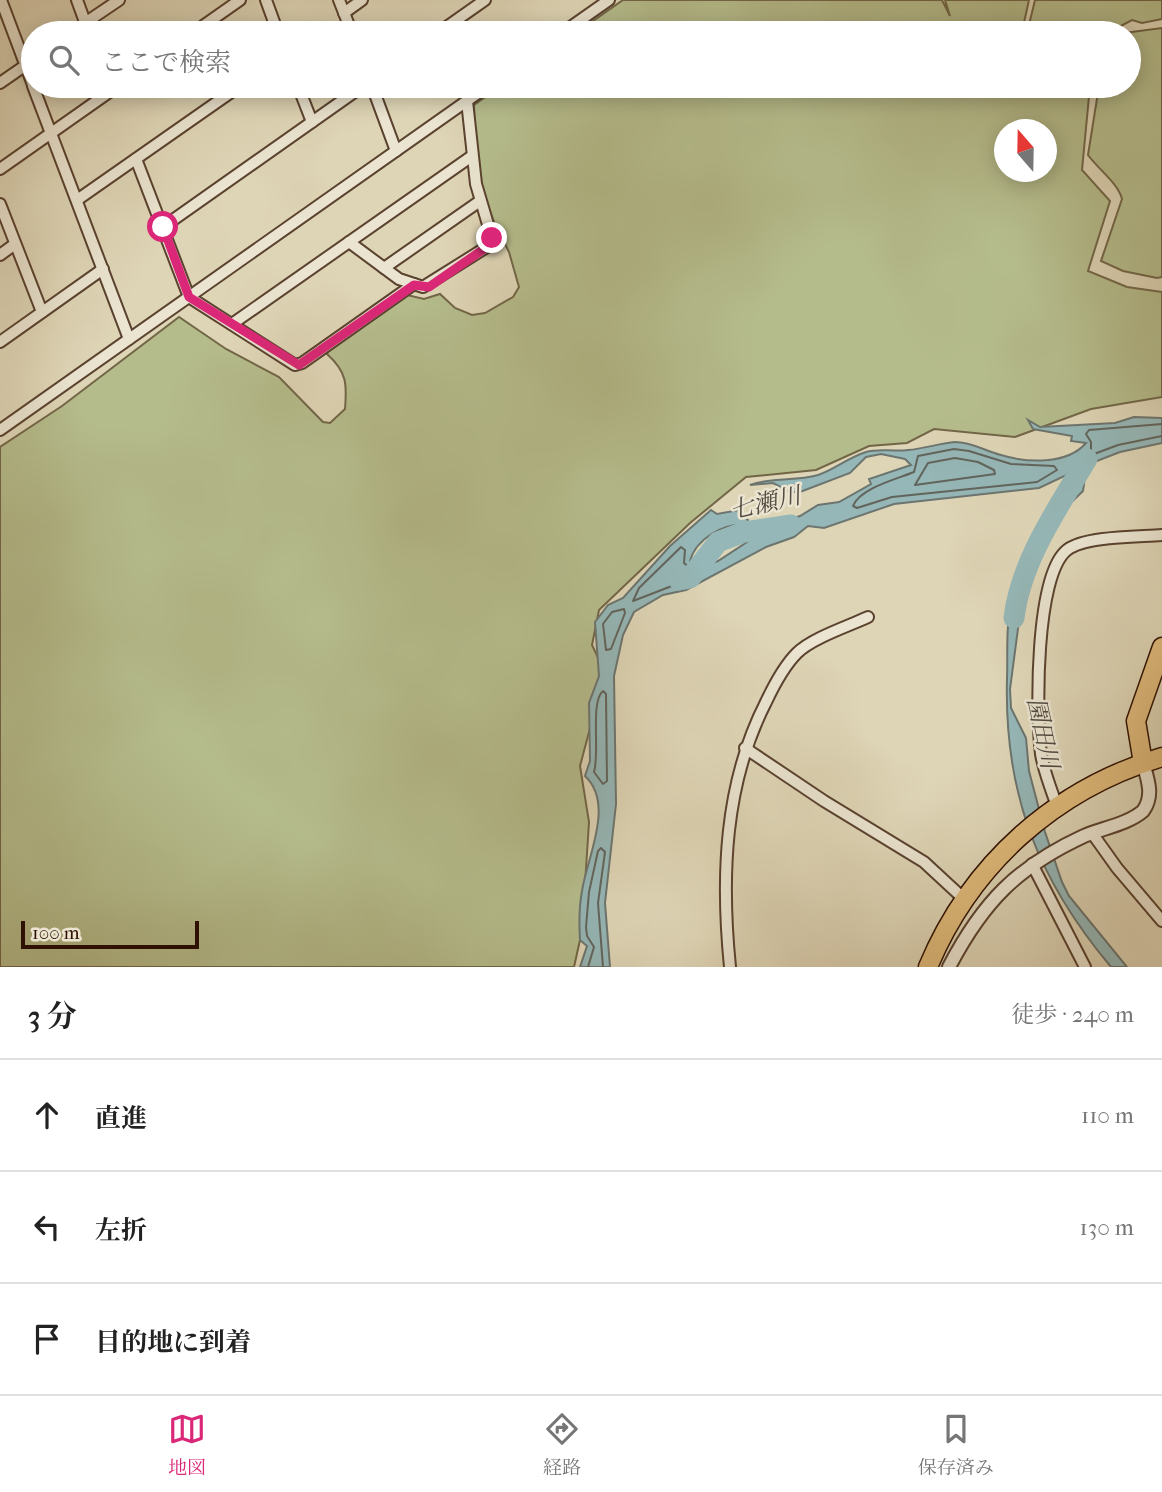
<!DOCTYPE html>
<html lang="ja">
<head>
<meta charset="utf-8">
<style>
  body { margin:0; font-family:"IM FELL French Canon","Noto Serif JP",serif; background:#f2f2f2; color:#222 }
  .compass { position:absolute; left:994px; top:119px; width:63px; height:63px; border-radius:50%; background:#fff; box-shadow:0 4px 18px #0003; rotate:340deg }
  .scale { position:absolute; left:21px; bottom:18px; width:178px; box-sizing:border-box; padding-left:7px; border:4px solid #2e1102; border-top:0; font-size:19px; line-height:24px; white-space:nowrap; color:#2e1102; -webkit-text-stroke:5px #eae4d0; paint-order:stroke }
  .stop { position:absolute; width:21px; height:21px; margin:-16px; border:5px solid #db2777; border-radius:50%; background:#fff }
  .stop.end { background:#db2777; border-color:#fff; box-shadow:0 2px 7px #0008 }
  .list { margin:0; padding:0; list-style:none }
  h2 { display:flex; justify-content:space-between; align-items:center; height:91px; margin:0; padding:0 28px; font-size:30px }
  h2 small { font-size:23px; font-weight:400; color:#767676 }
  .list li { display:grid; grid-template-columns:46px 1fr auto; gap:21px; align-items:center; box-sizing:border-box; height:112px; padding:0 28px; border-top:2px solid #e0e0e0 }
  .list b { display:block; font-size:26px; white-space:nowrap }
  .list em { font-size:23px; font-style:normal; color:#767676 }
  .icon { flex:none; width:38px; height:38px; fill:none; stroke:currentColor; stroke-width:2; stroke-linecap:round; stroke-linejoin:round }
  .map { position:relative; flex:none; width:1162px; height:967px; overflow:hidden }
  .search { position:absolute; background:#fff; box-shadow:0 4px 18px #0003; left:21px; right:21px; top:21px; height:77px; display:flex; align-items:center; gap:18px; box-sizing:border-box; padding:0 24px; border-radius:38px; color:#767676; font-size:26px }
  .sheet { height:427px; background:#fff }
  nav { display:flex; justify-content:space-around; align-items:center; box-sizing:border-box; height:98px; border-top:2px solid #e0e0e0; background:#fff; font-size:19px; color:#767676 }
  nav a { display:grid; justify-items:center; gap:4px }
  nav .on { color:#db2777 }
  .map>svg:first-child { display:block }
</style>
</head>
<body>
<div class="map">
<svg width="1162" height="967" viewBox="0 0 1162 967">
  <rect width="100%" height="100%" fill="#ded5b6"/>
  <filter id="stains"><feTurbulence type="fractalNoise" baseFrequency=".00286" numOctaves="4"/><feColorMatrix values="0 0 0 0 .2 0 0 0 0 .09 0 0 0 0 .02 0 0 0 .5 -.17"/></filter>
  <radialGradient id="worn" r=".72"><stop offset=".6" stop-color="#630" stop-opacity="0"/><stop offset="1" stop-color="#630" stop-opacity=".3"/></radialGradient>
  <g fill="#b5bc8c" stroke="#726647" stroke-width="2" fill-rule="evenodd">
    <path d="M623 0H942L950 16 945 0H1029L1023 27 1009 32 1005 26 982 33H576Z"/>
    <path d="M1035 0H1162V19L1142 23 1132 20 1113 30 1114 33H1027Z"/>
    <path d="M1162 28V277L1157 278 1123 271 1101 261 1122 199C1118 183 1098 169 1088 155L1099 86H1129V33H1124Z"/>
    <path d="M501 86H1090L1082 170 1110 201 1088 271 1127 287 1162 292V397L1091 409 1015 437 934 429 907 443 869 446 816 470 746 477 690 523 599 610 592 645 605 672 580 766 589 822 582 931 574 967H0V447L62 406 179 317 226 349 279 377 323 422 330 423 345 409C347 384 347 372 327 354L331 345 403 294 424 299 440 294 455 308 472 315 485 313 513 297 519 287 509 252 493 220 483 191 475 142 474 105ZM1004 130H1046V172H1004Z"/>
  </g>
  <path fill="#95b7b7" stroke="#6c756f" stroke-width="2" d="M1134 417 1162 418V443L1120 452 1094 462 1086 470 1083 491 1057 516 1045 534 1019 621 1010 689 1011 708 1026 738 1029 771 1045 832 1062 882 1069 896 1127 967H1111C1038 880 1004 794 1007 679 1008 654 1005 623 1013 599 1015 592 1023 590 1027 584 1035 570 1031 547 1038 532 1042 521 1067 498 1076 488L1077 470 1039 488 894 504 824 528 808 526 794 537 766 547 686 590 663 595 634 612 623 635 614 676 616 804 605 903 610 967H580L587 946 580 940C579 924 579 907 582 891 587 857 615 804 585 776L590 761 589 703 599 676 595 622 608 605 623 598 670 546 711 510 717 514 739 510 748 520 746 525C723 523 696 539 690 561L701 567 718 561 773 525 800 516 818 505 839 502 871 484 869 479 911 465 905 459 881 454 866 457 850 473 800 492H790L773 483 750 485C776 476 793 482 818 475 834 470 849 457 866 452 878 448 895 452 908 450 924 449 940 443 955 442 972 442 985 451 1001 455 1027 463 1067 465 1086 443L1071 441 1072 436 1033 429 1028 420 1040 427 1115 423Z"/>
  <g fill="none" stroke-linecap="round" stroke-linejoin="round">
    <g stroke="#62645c" stroke-width="2">
      <path d="M1162 424 1089 430 1086 434 1091 442V451L1094 454 1118 445 1162 436"/>
      <path d="M954 449 969 451 1011 464 1054 466 1057 470 1037 482 892 497 857 508 853 506C860 488 897 479 914 472L918 456Z"/>
      <path d="M955 458 978 462 994 470 995 474 915 485 928 463Z"/>
      <path d="M681 547 685 550 684 563 695 572V577L633 601 639 588Z"/>
      <path d="M624 609 625 613 611 649 606 650 603 624 612 612Z"/>
      <path d="M603 691 606 694 607 781 603 784 594 772C600 753 590 701 603 691Z"/>
      <path d="M588 967 594 947 587 936 586 927 589 892 598 851 601 848 605 852 598 903 603 967"/>
    </g>
    <g stroke="#95b7b7" stroke-width="21">
      <path d="M679 580 690 578 718 542 744 532 791 525"/>
      <path d="M1014 618C1021 560 1058 508 1087 459"/>
    </g>
    <defs>
      <g id="minor">
        <path d="M1 0 33 85"/>
        <path d="M77 0 89 33"/>
        <path d="M266 0 278 33"/>
        <path d="M339 0 352 33"/>
        <path d="M344 13 362 0"/>
        <path d="M85 23 119 0"/>
        <path d="M193 33 240 0"/>
        <path d="M438 33 485 0"/>
        <path d="M562 33 609 0"/>
        <path d="M0 83 26 65"/>
        <path d="M33 86 129 339"/>
        <path d="M298 86 312 122"/>
        <path d="M372 86 396 151"/>
        <path d="M136 159 189 297 295 365 302 363 414 284"/>
        <path d="M0 169 118 86"/>
        <path d="M77 200 240 86"/>
        <path d="M0 204 42 312"/>
        <path d="M163 227 363 86"/>
        <path d="M349 242 399 279 423 287 490 245 492 238 476 184 467 101"/>
        <path d="M0 255 15 244"/>
        <path d="M384 268 480 201"/>
        <path d="M232 324 472 156"/>
        <path d="M0 342 103 269"/>
        <path d="M0 430 488 86"/>
        <path d="M745 748 824 801 924 862 964 899"/>
        <path d="M1057 806C1051 789 1044 772 1041 754 1036 714 1035 575 1067 550 1085 536 1138 537 1162 535"/>
        <path d="M1092 833 1117 868 1162 921"/>
        <path d="M1032 864 1085 967"/>
        <path d="M730 967C721 877 724 784 766 702 774 685 784 666 797 653 812 638 849 626 868 617"/>
      </g>
      <path id="tertiary" d="M949 967C983 902 1017 867 1084 836 1103 828 1128 824 1143 811 1154 796 1148 780 1143 763"/>
      <g id="trunk">
        <path d="M1143 763 1136 721 1162 647"/>
        <path d="M928 967C971 864 1055 789 1162 757"/>
      </g>
    </defs>
    <use href="#minor" stroke="#5a422f" stroke-width="14"/>
    <use href="#tertiary" stroke="#5a422f" stroke-width="16"/>
    <use href="#trunk" stroke="#2e1102" stroke-width="21"/>
    <use href="#minor" stroke="#eae4d0" stroke-width="10"/>
    <use href="#tertiary" stroke="#eae4d0" stroke-width="12"/>
    <use href="#trunk" stroke="#dfba7b" stroke-width="18"/>
  </g>
  <g fill="none" stroke-linecap="round" stroke-linejoin="round">
    <path stroke="#db2777" stroke-width="9" d="M163 227 189 297 299 365 414 285 429 287 491 244 492 238"/>
  </g>
  <g text-anchor="middle" dominant-baseline="central" stroke-width="5" stroke-linejoin="round" paint-order="stroke">
    <g font-size="24" font-style="italic" fill="#524b41" stroke="#eae4d0">
      <text transform="translate(765 503) rotate(-13)">七瀬川</text>
      <text transform="translate(1043 733) rotate(78)">園田川</text>
    </g>
  </g>
  <rect width="100%" height="100%" filter="url(#stains)"/>
  <rect width="100%" height="100%" fill="url(#worn)"/>
</svg>
<svg class="compass" viewBox="-18 -18 36 36"><path d="M0-13l5 13h-10z" fill="#e53935"/><path d="M0 13l5-13h-10z" fill="#767676"/></svg>
<div class="scale">100 m</div>
<div class="stop" style="left:163px;top:227px"></div>
<div class="stop end" style="left:492px;top:238px"></div>
<div class="search"><svg class="icon" aria-label="search" viewBox="0 0 24 24"><circle cx="10" cy="10" r="6"/><path d="M15 15l6 6"/></svg>ここで検索</div>
</div>
<section class="sheet">
<h2>3 分<small>徒歩 · 240 m</small></h2>
<ul class="list">
<li><svg class="icon" aria-label="ahead" viewBox="0 0 24 24"><path d="M12 20V5M6 11l6-6 6 6"/></svg><div><b>直進</b></div><em>110 m</em></li>
<li><svg class="icon" aria-label="left" viewBox="0 0 24 24"><path d="M17 20v-9H6M10 6l-5 5 5 5"/></svg><div><b>左折</b></div><em>130 m</em></li>
<li><svg class="icon" aria-label="arrive" viewBox="0 0 24 24"><path d="M6 21V4h12l-3 4 3 4H6"/></svg><div><b>目的地に到着</b></div></li>
</ul>
</section>
<nav>
<a class="on"><svg class="icon" aria-label="map" viewBox="0 0 24 24"><path d="M3 6l6-2 6 2 6-2v14l-6 2-6-2-6 2zM9 4v14M15 6v14"/></svg>地図</a>
<a><svg class="icon" aria-label="directions" viewBox="0 0 24 24"><path d="M12 3l9 9-9 9-9-9zM9 14v-3h6M13 9l2 2-2 2"/></svg>経路</a>
<a><svg class="icon" aria-label="saved" viewBox="0 0 24 24"><path d="M7 4h10v16l-5-4-5 4z"/></svg>保存済み</a>
</nav>
</body>
</html>
